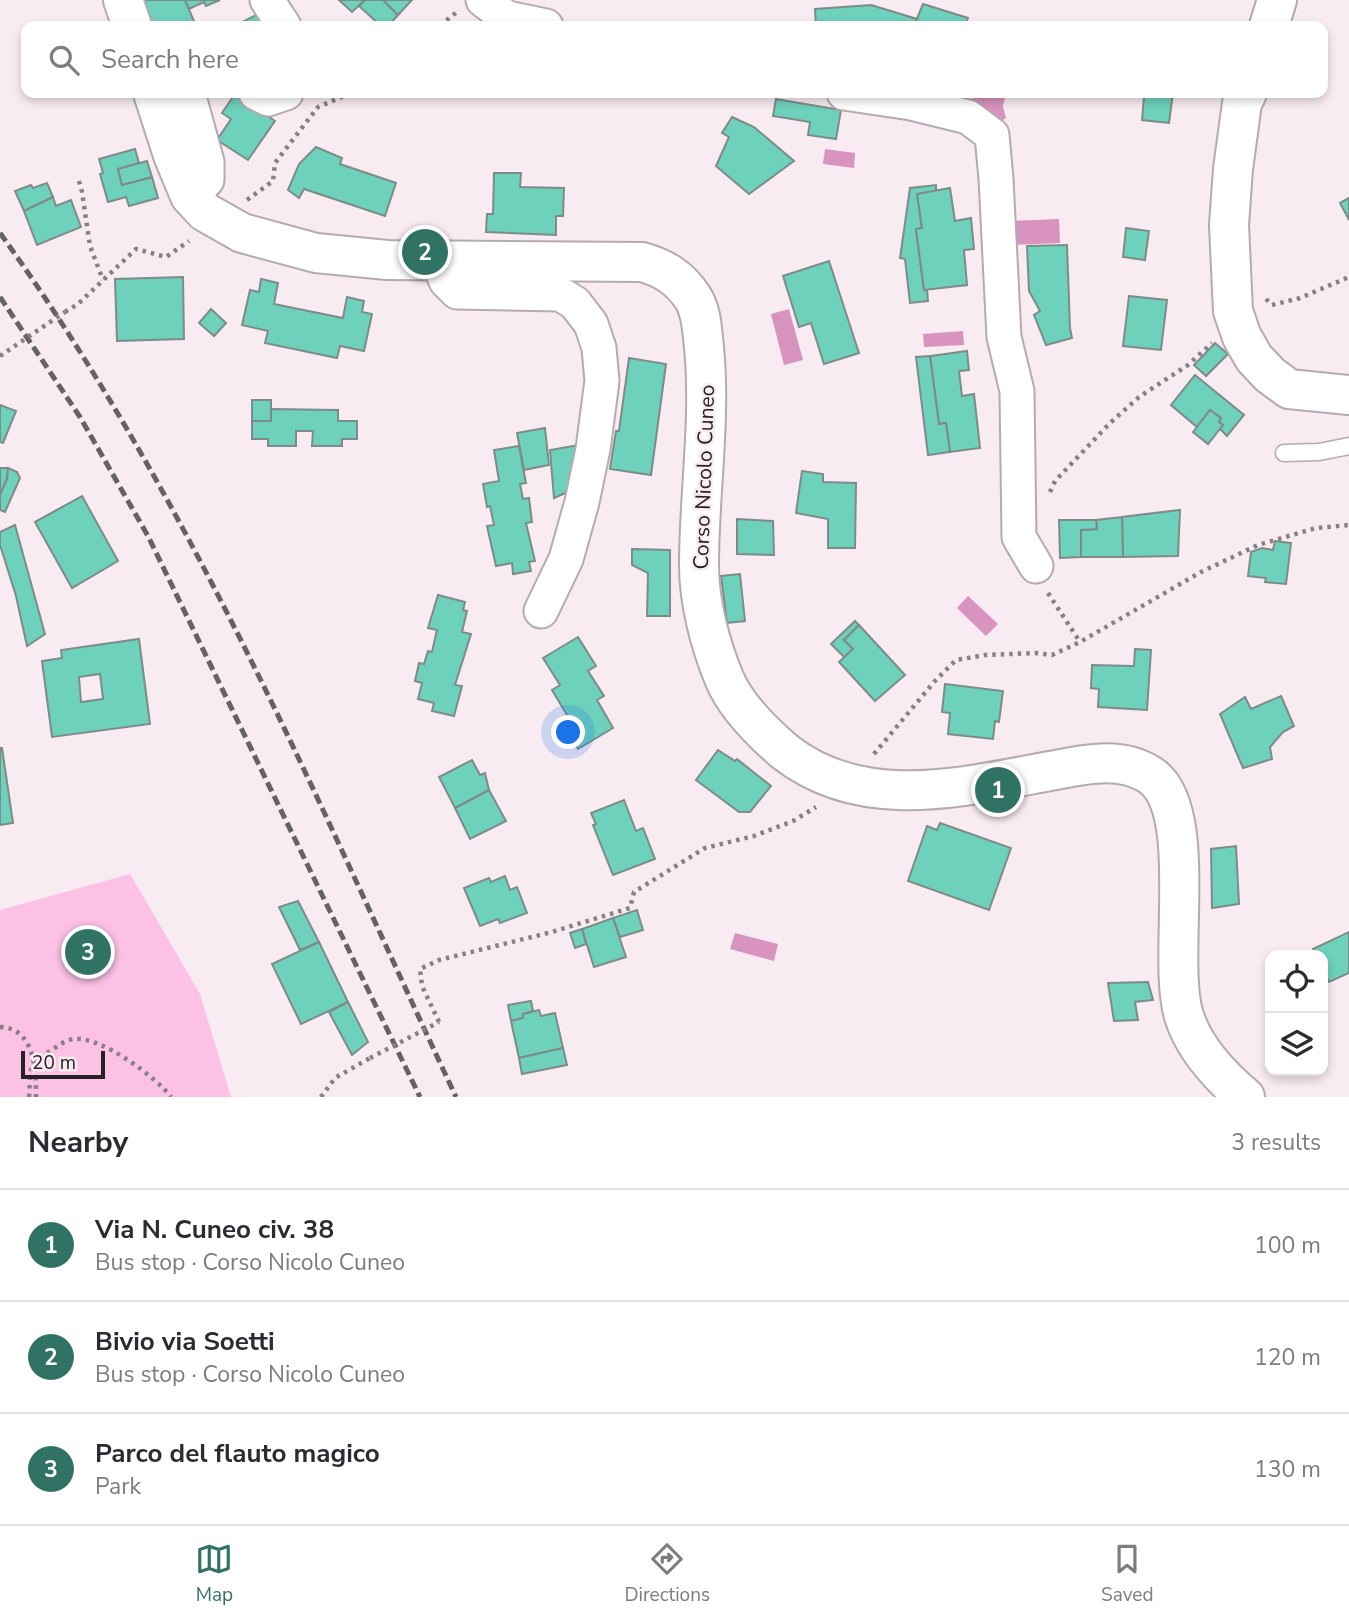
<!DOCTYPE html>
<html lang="en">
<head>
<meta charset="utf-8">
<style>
  body { margin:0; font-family:"Nunito Sans",sans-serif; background:#f2f2f3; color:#2b2b33 }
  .controls { position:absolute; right:21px; bottom:21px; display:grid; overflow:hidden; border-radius:14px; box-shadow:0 4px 10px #0003 }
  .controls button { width:63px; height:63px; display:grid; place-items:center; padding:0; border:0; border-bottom:2px solid #e1e1e2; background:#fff; color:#2b2b33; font:35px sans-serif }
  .scale { position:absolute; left:21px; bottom:18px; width:84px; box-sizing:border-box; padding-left:7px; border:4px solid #262124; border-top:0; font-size:19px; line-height:24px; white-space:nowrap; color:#262124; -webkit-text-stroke:5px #f8ebf2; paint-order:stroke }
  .you { position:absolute; left:569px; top:733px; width:24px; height:24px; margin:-18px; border:5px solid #fff; border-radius:50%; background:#1a73e8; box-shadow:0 0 0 10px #1a73e833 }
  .badge { display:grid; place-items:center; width:46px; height:46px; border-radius:50%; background:#307365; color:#fff; font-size:23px; font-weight:700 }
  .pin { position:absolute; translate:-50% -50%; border:4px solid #fff; box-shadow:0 2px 7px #0006 }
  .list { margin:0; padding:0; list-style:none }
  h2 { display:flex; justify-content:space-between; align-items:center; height:91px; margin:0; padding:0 28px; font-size:30px }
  h2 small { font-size:23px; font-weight:400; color:#7c7c81 }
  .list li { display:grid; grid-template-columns:46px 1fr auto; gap:21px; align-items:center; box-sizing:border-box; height:112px; padding:0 28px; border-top:2px solid #e1e1e2 }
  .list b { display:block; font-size:26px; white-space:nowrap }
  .list p { margin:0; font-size:23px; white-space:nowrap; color:#7c7c81 }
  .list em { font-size:23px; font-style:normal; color:#7c7c81 }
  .icon { flex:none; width:38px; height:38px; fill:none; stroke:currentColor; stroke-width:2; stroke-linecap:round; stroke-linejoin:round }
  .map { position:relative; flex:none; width:1349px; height:1097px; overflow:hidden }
  .search { position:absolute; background:#fff; box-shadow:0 4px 10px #0003; left:21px; right:21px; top:21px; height:77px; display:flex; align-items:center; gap:18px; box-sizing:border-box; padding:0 24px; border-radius:14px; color:#7c7c81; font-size:26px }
  .sheet { height:427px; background:#fff }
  nav { display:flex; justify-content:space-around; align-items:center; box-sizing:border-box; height:98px; border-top:2px solid #e1e1e2; background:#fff; font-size:19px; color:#7c7c81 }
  nav a { display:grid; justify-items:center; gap:4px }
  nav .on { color:#307365 }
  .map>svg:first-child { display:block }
</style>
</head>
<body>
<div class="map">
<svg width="1349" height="1097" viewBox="0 0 1349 1097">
  <rect width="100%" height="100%" fill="#f8ebf2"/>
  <path fill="#fcc1e5" d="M130 874 200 994 231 1097H0V910Z"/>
  <g fill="#d893bf">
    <path d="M972 93H1006L1003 106 1006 118 997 124 972 101Z"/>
    <path d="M825 149 855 153 854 168 823 164Z"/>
    <path d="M1059 219 1060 243 1010 245 1009 221Z"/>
    <path d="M789 309 803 360 784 365 771 314Z"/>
    <path d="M963 331 964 345 924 347 923 334Z"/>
    <path d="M968 596 998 624 986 636 957 608Z"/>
    <path d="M735 933 778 944 774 961 730 949Z"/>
  </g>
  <g fill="#6dd1bb" stroke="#7e8c88" stroke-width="2" fill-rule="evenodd">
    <path d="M142 0H185L196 26H151Z"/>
    <path d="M185 0H220L206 6 204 2 189 9Z"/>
    <path d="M339 0H365L352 12Z"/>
    <path d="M365 0H383L398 15 388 26H381L359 6Z"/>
    <path d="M383 0H412L398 15Z"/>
    <path d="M923 4 968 18 965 26H914Z"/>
    <path d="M871 5 917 19 914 26H816L815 9Z"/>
    <path d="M262 12 269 26H236V25Z"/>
    <path d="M1178 23 1188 26H1144V25Z"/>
    <path d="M1124 93H1173L1169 123 1142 120 1144 97Z"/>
    <path d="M235 94 275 121 248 160 217 140 231 119 222 113Z"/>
    <path d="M776 99 841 110 836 139 808 135 810 122 773 116Z"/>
    <path d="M732 117 754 127 794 161 749 194 716 166 729 137 722 133Z"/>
    <path d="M316 147 342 158 340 164 396 183 385 216 304 189 299 198 288 190 299 164Z"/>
    <path d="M135 149 139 163 118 169 122 185 152 177 158 198 129 206 126 197 108 202 100 174 103 173 99 159Z"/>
    <path d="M147 161 152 177 122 185 118 169Z"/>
    <path d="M494 173H521L520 187 564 188 563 216H556V235L486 232 487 214H493Z"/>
    <path d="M47 183 53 197 24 211 15 191 31 185 33 188Z"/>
    <path d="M936 185V191L917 194 922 228 916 229 924 290 927 289 928 301 910 303 905 259 900 258 910 188Z"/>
    <path d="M950 188 955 221 971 218 974 249 964 250 967 285 924 290 916 229 922 228 917 194Z"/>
    <path d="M53 197 56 206 71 200 81 227 37 245 24 211Z"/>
    <path d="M1349 198V220L1340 203Z"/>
    <path d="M1126 228 1149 231 1145 260 1123 257Z"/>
    <path d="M1067 245 1070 328 1072 338 1046 345 1034 315 1040 311 1029 291 1027 246Z"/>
    <path d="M829 261 859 353 824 364 811 323 799 327 783 276Z"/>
    <path d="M183 277 184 339 117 341 115 279Z"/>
    <path d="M261 279 278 283 274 304 343 318 347 297 364 301 362 312 372 314 364 351 340 346 337 358 265 343 268 331 242 325 250 290 259 292Z"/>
    <path d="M1129 296 1167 300 1161 350 1123 346Z"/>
    <path d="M211 309 226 323 214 336 199 323Z"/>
    <path d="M1215 343 1228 354 1206 376 1194 365Z"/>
    <path d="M967 351 969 370 959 371 962 396 974 394 980 448 950 452 946 423 939 424 930 356Z"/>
    <path d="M930 356 939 424 946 423 950 452 928 455 916 357Z"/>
    <path d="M629 358 666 364 651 475 610 469 616 431H619Z"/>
    <path d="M1195 375 1244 415 1227 436 1220 429 1223 425 1219 422 1221 418 1210 410 1197 427 1171 405Z"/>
    <rect x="252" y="400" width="19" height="21"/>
    <path d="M0 405 16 411 3 443 0 442Z"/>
    <path d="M271 409 338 410V421H357V439H342V446H312L313 431H296V446H268V439H252V421H271Z"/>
    <path d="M1210 410 1221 418 1219 422 1223 425 1208 444 1193 432Z"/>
    <path d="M545 428 549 465 524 470 517 433Z"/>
    <path d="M579 445 570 491 554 498 550 450Z"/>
    <path d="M519 446 526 483 520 484 523 499 529 498 532 522 526 523 535 561 529 562 531 571 513 574 512 563 496 566 487 526 494 525 490 506 487 507 483 484 499 481 494 450Z"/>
    <path d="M0 468H8L7 479 0 495Z"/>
    <path d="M8 468 17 472 20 478 5 512 0 510V495L7 479Z"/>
    <path d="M802 471 823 474V482L856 483 855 548H828V519L796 513Z"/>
    <path d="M82 496 118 561 72 588 35 522Z"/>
    <path d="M1180 510 1178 556 1123 557 1122 517Z"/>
    <path d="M1122 517 1123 557H1081V530L1097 529 1096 520Z"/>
    <path d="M737 519 773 521 774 555 737 554Z"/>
    <path d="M1059 520H1096L1097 529 1081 530V557L1060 558Z"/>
    <path d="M15 525 45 634 27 646 16 596 0 545V532Z"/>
    <path d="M1275 541 1291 543 1286 584 1265 582 1266 578 1248 576 1251 552 1262 548 1273 550Z"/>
    <path d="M632 549 670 550V616H647L648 573 632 565Z"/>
    <path d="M740 574 745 621 727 623 721 576Z"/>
    <path d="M438 595 465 602 463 610 467 611 462 632 471 634 455 685 462 686 454 716 432 711 434 703 418 699 422 683 415 681 419 663 424 664 428 651 432 652 437 630 428 628Z"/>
    <path d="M855 621 859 625 844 640 853 649 844 657 831 644Z"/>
    <path d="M859 625 905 675 875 701 839 662 853 649 844 640Z"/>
    <path d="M578 637 596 666 588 671 604 696 597 700 613 728 578 749 559 719 567 715 552 690 560 685 543 658Z"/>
    <path d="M139 639 150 724 52 737 42 661 62 658 61 650ZM100 674 103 699 81 702 79 677Z"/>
    <path d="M1135 649 1151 650 1147 710 1098 707 1099 689 1091 688 1092 665 1134 666Z"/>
    <path d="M945 684 1003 691 999 722 995 721 993 739 948 734 950 713 942 712Z"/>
    <path d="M1281 696 1294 726 1283 732 1270 747 1272 759 1243 768 1220 714 1245 697 1251 709Z"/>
    <path d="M0 748H2L13 823 0 825Z"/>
    <path d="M718 750 735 761 737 759 771 786 750 812H739L696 780Z"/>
    <path d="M472 760 480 775 485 773 489 790 455 808 439 777Z"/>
    <path d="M489 790 506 821 470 839 455 808Z"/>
    <path d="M624 800 636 831 643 828 655 859 613 875 593 825 596 824 591 813Z"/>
    <path d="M940 823 1011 848 989 910 908 881 927 826 937 830Z"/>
    <path d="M1236 846 1239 904 1212 908 1211 849Z"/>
    <path d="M505 876 510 890 517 887 527 913 500 923 498 919 480 926 464 888 489 878 491 882Z"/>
    <path d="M298 901 319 942 300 950 279 907Z"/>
    <path d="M637 910 643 930 620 937 613 918Z"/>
    <path d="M613 918 626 957 594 967 582 929Z"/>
    <path d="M582 929 586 944 575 948 570 933Z"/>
    <path d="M1349 932V973L1329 982 1323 969V955H1316L1313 949Z"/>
    <path d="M319 942 348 1002 301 1024 272 964Z"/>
    <path d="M1148 982 1153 1000 1135 1002 1138 1020 1114 1021 1108 983Z"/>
    <path d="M531 1001 533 1011 523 1014V1018L511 1021 508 1005Z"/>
    <path d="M348 1002 368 1042 352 1055 329 1012Z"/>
    <path d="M539 1010 541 1016 555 1013 563 1048 519 1058 511 1021 523 1018V1014Z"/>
    <path d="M563 1048 567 1065 522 1074 519 1058Z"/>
  </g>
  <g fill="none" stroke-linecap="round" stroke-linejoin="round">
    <defs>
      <path id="lane" d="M1284 453 1319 452 1349 446"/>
      <g id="street">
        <path d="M267 0 284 26"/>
        <path d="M483 0 507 18 546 26"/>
        <path d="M188 93 207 162V180L190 196"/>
        <path d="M256 93 268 99 286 93"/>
        <path d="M844 93 911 103 968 117 992 135 996 179 1004 337 1017 391 1019 537 1036 566"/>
        <path d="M438 261 446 281 457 292 560 294 575 303 591 324 599 348 602 381 593 449 582 502 566 559 541 611"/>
      </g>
      <g id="secondary">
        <path d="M123 0 132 26"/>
        <path d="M1269 26 1277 0"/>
        <path d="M153 93 173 155 190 196 205 212 242 233 316 253 387 260 642 262C664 268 680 278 693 298 702 312 702 331 704 347 711 420 699 493 699 565 699 602 710 644 724 678 735 705 762 732 784 751 862 813 962 787 1050 771 1082 765 1120 755 1150 775 1201 808 1166 959 1184 1016 1194 1048 1220 1076 1245 1097"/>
        <path d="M1247 93 1242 103 1233 169 1229 225 1233 311 1242 337 1254 358 1270 375 1289 389 1349 395"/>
      </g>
    </defs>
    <use href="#lane" stroke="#b6aab1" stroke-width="19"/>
    <use href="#street" stroke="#b6aab1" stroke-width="37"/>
    <use href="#secondary" stroke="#b6aab1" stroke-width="42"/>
    <g stroke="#888084" stroke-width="4.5" stroke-dasharray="3.5 5" stroke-linecap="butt">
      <path d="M440 26 458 11"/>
      <path d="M79 181 82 192 90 246 103 280"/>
      <path d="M247 200 273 181 275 163 318 107 351 93"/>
      <path d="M1266 299 1272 305 1300 298 1349 277"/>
      <path d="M65 312 78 304 136 249 166 257 189 241"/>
      <path d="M1050 492 1055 481 1110 423 1139 397 1188 365 1212 343"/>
      <path d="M1048 593 1080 642"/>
      <path d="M874 754 934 682 956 660 985 655 1036 653 1052 655 1080 642 1201 572 1258 545 1316 528 1349 525"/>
      <path d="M439 1022 422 986 420 969 439 960 552 932 630 908 634 892 705 848 754 836 793 821 816 807"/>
      <path d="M0 1027C35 1028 36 1070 36 1097"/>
      <path d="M29 1097C30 1088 29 1078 31 1070 33 1061 43 1056 50 1051 58 1046 65 1040 74 1039 101 1036 156 1077 171 1097"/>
      <path d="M321 1097 335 1078 370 1058"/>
    </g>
    <use href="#lane" stroke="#fff" stroke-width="16"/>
    <use href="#street" stroke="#fff" stroke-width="33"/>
    <use href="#secondary" stroke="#fff" stroke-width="38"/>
    <g stroke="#676064" stroke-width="5" stroke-dasharray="10 5" stroke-linecap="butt">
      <path d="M0 233C191 498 318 803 456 1097"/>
      <path d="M0 297 80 417 148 536 420 1097"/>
    </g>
    <g stroke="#888084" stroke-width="4.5" stroke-dasharray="3.5 5" stroke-linecap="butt">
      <path d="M0 356 65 312"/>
      <path d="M370 1058 439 1022"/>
    </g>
  </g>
  <g text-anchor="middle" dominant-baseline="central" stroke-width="5" stroke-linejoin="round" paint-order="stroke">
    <g font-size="21" fill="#262124" stroke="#f8ebf2">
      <text transform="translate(704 477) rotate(-88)">Corso Nicolo Cuneo</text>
    </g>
  </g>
</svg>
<div class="controls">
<button><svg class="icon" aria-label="locate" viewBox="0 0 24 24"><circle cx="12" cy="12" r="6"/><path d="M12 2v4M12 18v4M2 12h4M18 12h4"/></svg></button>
<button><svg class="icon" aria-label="layers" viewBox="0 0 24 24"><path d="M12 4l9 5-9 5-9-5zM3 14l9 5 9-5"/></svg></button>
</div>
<div class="scale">20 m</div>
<div class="you"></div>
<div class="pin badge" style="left:998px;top:790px">1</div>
<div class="pin badge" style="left:425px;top:252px">2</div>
<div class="pin badge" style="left:88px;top:952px">3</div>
<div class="search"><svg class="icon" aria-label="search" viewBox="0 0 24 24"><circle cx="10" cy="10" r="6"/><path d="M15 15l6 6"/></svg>Search here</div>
</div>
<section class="sheet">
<h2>Nearby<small>3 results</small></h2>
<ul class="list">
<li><span class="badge">1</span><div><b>Via N. Cuneo civ. 38</b><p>Bus stop · Corso Nicolo Cuneo</p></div><em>100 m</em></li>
<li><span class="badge">2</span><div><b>Bivio via Soetti</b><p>Bus stop · Corso Nicolo Cuneo</p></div><em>120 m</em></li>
<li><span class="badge">3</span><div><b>Parco del flauto magico</b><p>Park</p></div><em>130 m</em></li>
</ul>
</section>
<nav>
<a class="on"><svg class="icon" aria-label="map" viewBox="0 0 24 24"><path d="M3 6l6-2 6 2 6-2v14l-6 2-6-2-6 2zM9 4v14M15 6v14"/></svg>Map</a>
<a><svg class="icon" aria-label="directions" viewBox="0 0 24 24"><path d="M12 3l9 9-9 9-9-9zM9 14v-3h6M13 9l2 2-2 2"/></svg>Directions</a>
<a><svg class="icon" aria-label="saved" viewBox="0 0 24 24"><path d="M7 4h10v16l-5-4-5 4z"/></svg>Saved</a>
</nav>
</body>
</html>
